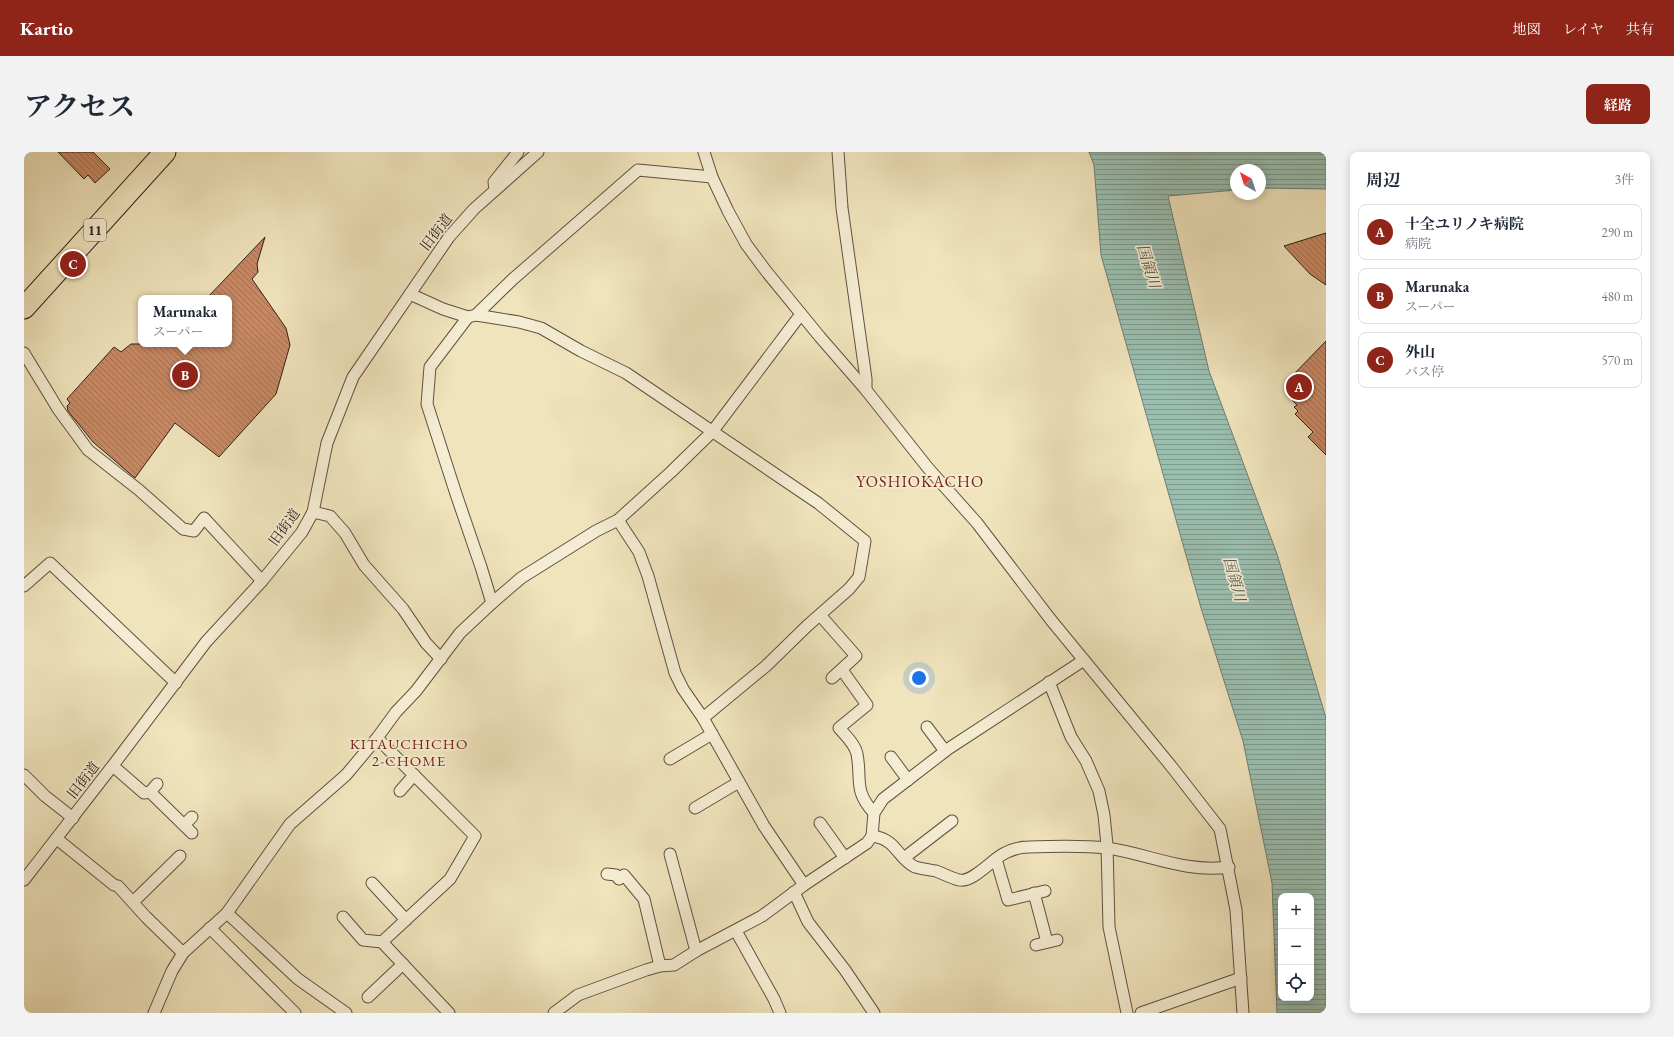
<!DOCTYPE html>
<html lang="ja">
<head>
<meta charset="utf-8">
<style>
  body { margin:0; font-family:"EB Garamond","Noto Serif JP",serif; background:#f2f2f3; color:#1f2937 }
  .controls { position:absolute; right:12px; bottom:12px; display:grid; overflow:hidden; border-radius:8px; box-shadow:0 2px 10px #0003 }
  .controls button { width:36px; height:36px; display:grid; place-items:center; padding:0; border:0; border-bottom:1px solid #e0e1e3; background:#fff; color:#1f2937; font:20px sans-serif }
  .compass { position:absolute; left:1206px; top:12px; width:36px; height:36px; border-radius:50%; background:#fff; box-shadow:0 2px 10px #0003; rotate:321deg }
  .you { position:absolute; left:895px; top:526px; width:14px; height:14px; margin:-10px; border:3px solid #fff; border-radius:50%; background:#1a73e8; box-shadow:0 0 0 6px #1a73e833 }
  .badge { display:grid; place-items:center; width:26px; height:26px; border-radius:50%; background:#8f2418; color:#fff; font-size:13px; font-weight:700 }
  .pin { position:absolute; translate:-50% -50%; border:2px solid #fff; box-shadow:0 1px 4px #0006 }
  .popup { position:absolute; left:114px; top:143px; width:94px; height:52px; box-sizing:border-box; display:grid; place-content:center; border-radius:8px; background:#fff; filter:drop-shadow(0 1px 3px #0005); font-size:13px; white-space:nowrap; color:#747a83 }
  .popup b { font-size:15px; color:#1f2937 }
  .popup::after { content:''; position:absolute; left:50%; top:100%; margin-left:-8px; border:8px solid transparent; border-top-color:#fff }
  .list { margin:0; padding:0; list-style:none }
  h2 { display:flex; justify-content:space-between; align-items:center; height:52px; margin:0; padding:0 16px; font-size:17px }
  h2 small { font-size:13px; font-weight:400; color:#747a83 }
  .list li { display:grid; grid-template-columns:26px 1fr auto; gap:12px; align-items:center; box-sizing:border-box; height:56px; margin:0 8px 8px; padding:0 8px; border:1px solid #e0e1e3; border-radius:8px }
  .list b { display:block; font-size:15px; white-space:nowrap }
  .list p { margin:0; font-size:13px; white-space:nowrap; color:#747a83 }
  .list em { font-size:13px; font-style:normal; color:#747a83 }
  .icon { flex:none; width:22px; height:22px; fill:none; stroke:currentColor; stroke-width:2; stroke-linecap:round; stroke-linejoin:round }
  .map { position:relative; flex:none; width:1302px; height:861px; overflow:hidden; border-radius:8px }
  header { display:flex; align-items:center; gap:24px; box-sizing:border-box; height:56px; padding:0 20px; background:#8f2418; color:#fff }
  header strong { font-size:19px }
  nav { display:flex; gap:22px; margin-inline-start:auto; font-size:14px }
  .intro { display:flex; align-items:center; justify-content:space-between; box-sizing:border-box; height:96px; padding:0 24px }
  h1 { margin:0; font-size:28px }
  .button { padding:10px 18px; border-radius:8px; background:#8f2418; color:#fff; font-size:14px; font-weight:700 }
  main { display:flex; gap:24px; padding:0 24px }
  aside { flex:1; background:#fff; border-radius:8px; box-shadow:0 2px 10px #0003 }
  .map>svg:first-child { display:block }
</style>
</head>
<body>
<header>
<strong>Kartio</strong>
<nav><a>地図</a><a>レイヤ</a><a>共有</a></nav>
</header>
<div class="intro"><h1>アクセス</h1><a class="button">経路</a></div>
<main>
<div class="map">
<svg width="1302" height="861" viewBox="0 0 1302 861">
  <defs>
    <pattern id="water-rules" width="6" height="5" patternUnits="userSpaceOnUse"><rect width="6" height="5" fill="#9abfb1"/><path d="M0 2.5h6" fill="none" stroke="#7e9b8f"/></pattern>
    <pattern id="building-back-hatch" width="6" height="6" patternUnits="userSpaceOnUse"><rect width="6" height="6" fill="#ca8963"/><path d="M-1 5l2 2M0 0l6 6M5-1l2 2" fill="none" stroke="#a47051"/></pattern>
  </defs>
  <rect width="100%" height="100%" fill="#f0e4bc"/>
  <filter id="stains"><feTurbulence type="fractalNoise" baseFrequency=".005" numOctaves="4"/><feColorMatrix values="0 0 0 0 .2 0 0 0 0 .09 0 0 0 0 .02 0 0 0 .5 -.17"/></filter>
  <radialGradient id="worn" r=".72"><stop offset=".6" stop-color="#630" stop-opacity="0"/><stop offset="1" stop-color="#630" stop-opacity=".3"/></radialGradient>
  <path fill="url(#water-rules)" stroke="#707f75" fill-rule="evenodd" d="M1065 0H1302V37L1236 36V18H1212V38L1144 44 1185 219 1253 402 1302 566V861H1253L1248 731 1219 589 1177 456 1077 103 1070 13ZM1257 744H1287V846H1257Z"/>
  <g fill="url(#building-back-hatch)" stroke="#30201a">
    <path d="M34 0H69L86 17 71 31 64 23 60 27Z"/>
    <path d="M1302 81V133L1286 122 1260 94Z"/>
    <path d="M241 85 233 112 234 120 228 127 262 176 266 193 252 242 195 305 151 271 111 326 69 290 44 259 43 254 46 251 43 247 90 195 97 200 107 192H205V146H183Z"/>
    <path d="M1302 189V303L1284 285 1289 280 1271 262 1274 259 1270 255 1273 253 1268 248 1272 245 1268 241 1278 231 1270 222Z"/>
  </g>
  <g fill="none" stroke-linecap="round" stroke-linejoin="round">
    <defs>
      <g id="street">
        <path d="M680 0 688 25 704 59 722 92 742 119 796 185 842 238 904 316 953 371 1027 468 1147 614 1196 677 1212 758 1219 861"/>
        <path d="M814 0 818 56 842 227V238"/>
        <path d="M471 38 470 30 494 0"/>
        <path d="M386 142 419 157 444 165 452 163 495 170 517 176 557 199 602 221 794 351 841 389 835 425 825 437 783 474 742 514 679 566"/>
        <path d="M452 163 489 127 614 18 688 25"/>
        <path d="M444 165 406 215 403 252 432 342 457 415 468 451"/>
        <path d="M0 201 34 257 64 298 115 338 159 377 170 379 180 366 238 429"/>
        <path d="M289 360 306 364 321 381 340 413 379 457 402 491 417 507"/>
        <path d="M594 368 615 400 624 424 651 521 659 537 679 566 740 674 780 733"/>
        <path d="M0 434 26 411 152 531"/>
        <path d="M796 463 832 504 808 526"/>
        <path d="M818 518 843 553 815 576C821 583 831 592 833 602 838 628 829 638 850 661"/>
        <path d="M1025 530 1047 585 1062 609 1075 639 1080 663 1083 693 1085 775 1103 861"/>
        <path d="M903 575 921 599"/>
        <path d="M353 586 451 684 426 727 358 790 425 861"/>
        <path d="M867 605 884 628"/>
        <path d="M646 607 688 582"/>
        <path d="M89 614 120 641 126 640 133 632"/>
        <path d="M0 623 21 644 49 666"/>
        <path d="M376 639 390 623"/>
        <path d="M126 640 168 681"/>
        <path d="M671 656 715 630"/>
        <path d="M796 671 821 706"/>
        <path d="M160 673 168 665"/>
        <path d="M848 684C873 687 873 706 891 715 898 717 906 718 912 719 920 722 927 726 935 728 949 731 968 707 981 701 987 698 997 695 1004 695 1031 694 1057 693 1083 696 1125 702 1160 721 1205 715"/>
        <path d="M33 687 90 733 94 734 122 765 159 801"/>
        <path d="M646 702 672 799"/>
        <path d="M880 706 928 669"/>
        <path d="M972 707 984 748 1021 739"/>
        <path d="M583 722 592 723 595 727 600 723 620 747 636 814"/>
        <path d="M0 728 90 612 182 490 238 429 278 380 289 360 303 291 329 225 425 85 450 57 514 0"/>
        <path d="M348 731 382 768"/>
        <path d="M770 740 784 770 821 818 850 861"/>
        <path d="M1010 741 1023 790"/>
        <path d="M109 750 156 704"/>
        <path d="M203 761 274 827 322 861"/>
        <path d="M319 765 339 788 358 790"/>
        <path d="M186 776 271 861"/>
        <path d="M712 779 750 847 756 861"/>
        <path d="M1012 793 1033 788"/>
        <path d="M344 845 379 812"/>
        <path d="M130 861 148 819 159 801 203 761 266 672 322 623 353 586 372 560 392 539 436 481 468 451 497 426 572 379 594 368 647 320 688 280 777 162"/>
        <path d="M530 861 554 843 622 818 636 814 650 813 672 799 738 764 780 733 843 691 848 684 850 661 859 647 924 597 1060 508"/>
        <path d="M1117 861 1217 826"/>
      </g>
      <path id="highway" d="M0 156 141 0"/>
    </defs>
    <use href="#street" stroke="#605142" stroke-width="13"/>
    <use href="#highway" stroke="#30201a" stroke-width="23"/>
    <use href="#street" stroke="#f5edd3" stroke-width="11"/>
    <use href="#highway" stroke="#f0e4bc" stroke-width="21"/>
  </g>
  <g text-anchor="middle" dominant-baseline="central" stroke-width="3.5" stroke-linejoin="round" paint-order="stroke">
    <rect fill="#f5edd3" stroke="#6b5e52" stroke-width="1" x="60" y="67" width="22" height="22" rx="3"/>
    <g font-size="13" font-weight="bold" fill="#30201a">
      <text x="71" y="78">11</text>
    </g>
    <g font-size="14" fill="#30201a" stroke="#f5edd3">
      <text transform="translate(412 80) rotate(-52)">旧街道</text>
      <text transform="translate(260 375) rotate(-54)">旧街道</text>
      <text transform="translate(59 628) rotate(-52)">旧街道</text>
    </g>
    <g font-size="15" font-style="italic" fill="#505047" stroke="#f5edd3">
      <text transform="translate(1125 114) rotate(73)">国領川</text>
      <text transform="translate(1211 427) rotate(75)">国領川</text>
    </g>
    <g font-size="15" letter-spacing="1" fill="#7a1f14" stroke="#f5edd3">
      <text x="385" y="591">KITAUCHICHO<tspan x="385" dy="17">2-CHOME</tspan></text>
    </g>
    <g font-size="16" letter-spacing="1" fill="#7a1f14" stroke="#f5edd3">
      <text x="896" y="329">YOSHIOKACHO</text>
    </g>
  </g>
  <rect width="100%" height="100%" filter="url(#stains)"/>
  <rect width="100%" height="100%" fill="url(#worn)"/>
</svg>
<div class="controls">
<button>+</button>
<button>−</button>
<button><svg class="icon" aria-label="locate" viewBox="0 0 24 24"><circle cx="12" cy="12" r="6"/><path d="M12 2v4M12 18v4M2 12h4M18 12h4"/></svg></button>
</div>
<svg class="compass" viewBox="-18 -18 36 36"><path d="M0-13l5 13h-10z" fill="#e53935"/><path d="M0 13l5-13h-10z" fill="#747a83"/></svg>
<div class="you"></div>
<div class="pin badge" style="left:1275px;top:235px">A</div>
<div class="pin badge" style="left:161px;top:223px">B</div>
<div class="popup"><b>Marunaka</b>スーパー</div>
<div class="pin badge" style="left:49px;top:112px">C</div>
</div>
<aside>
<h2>周辺<small>3件</small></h2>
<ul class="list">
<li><span class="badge">A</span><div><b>十全ユリノキ病院</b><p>病院</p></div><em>290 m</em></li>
<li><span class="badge">B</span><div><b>Marunaka</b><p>スーパー</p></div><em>480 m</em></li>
<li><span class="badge">C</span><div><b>外山</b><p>バス停</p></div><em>570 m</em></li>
</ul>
</aside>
</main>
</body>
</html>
